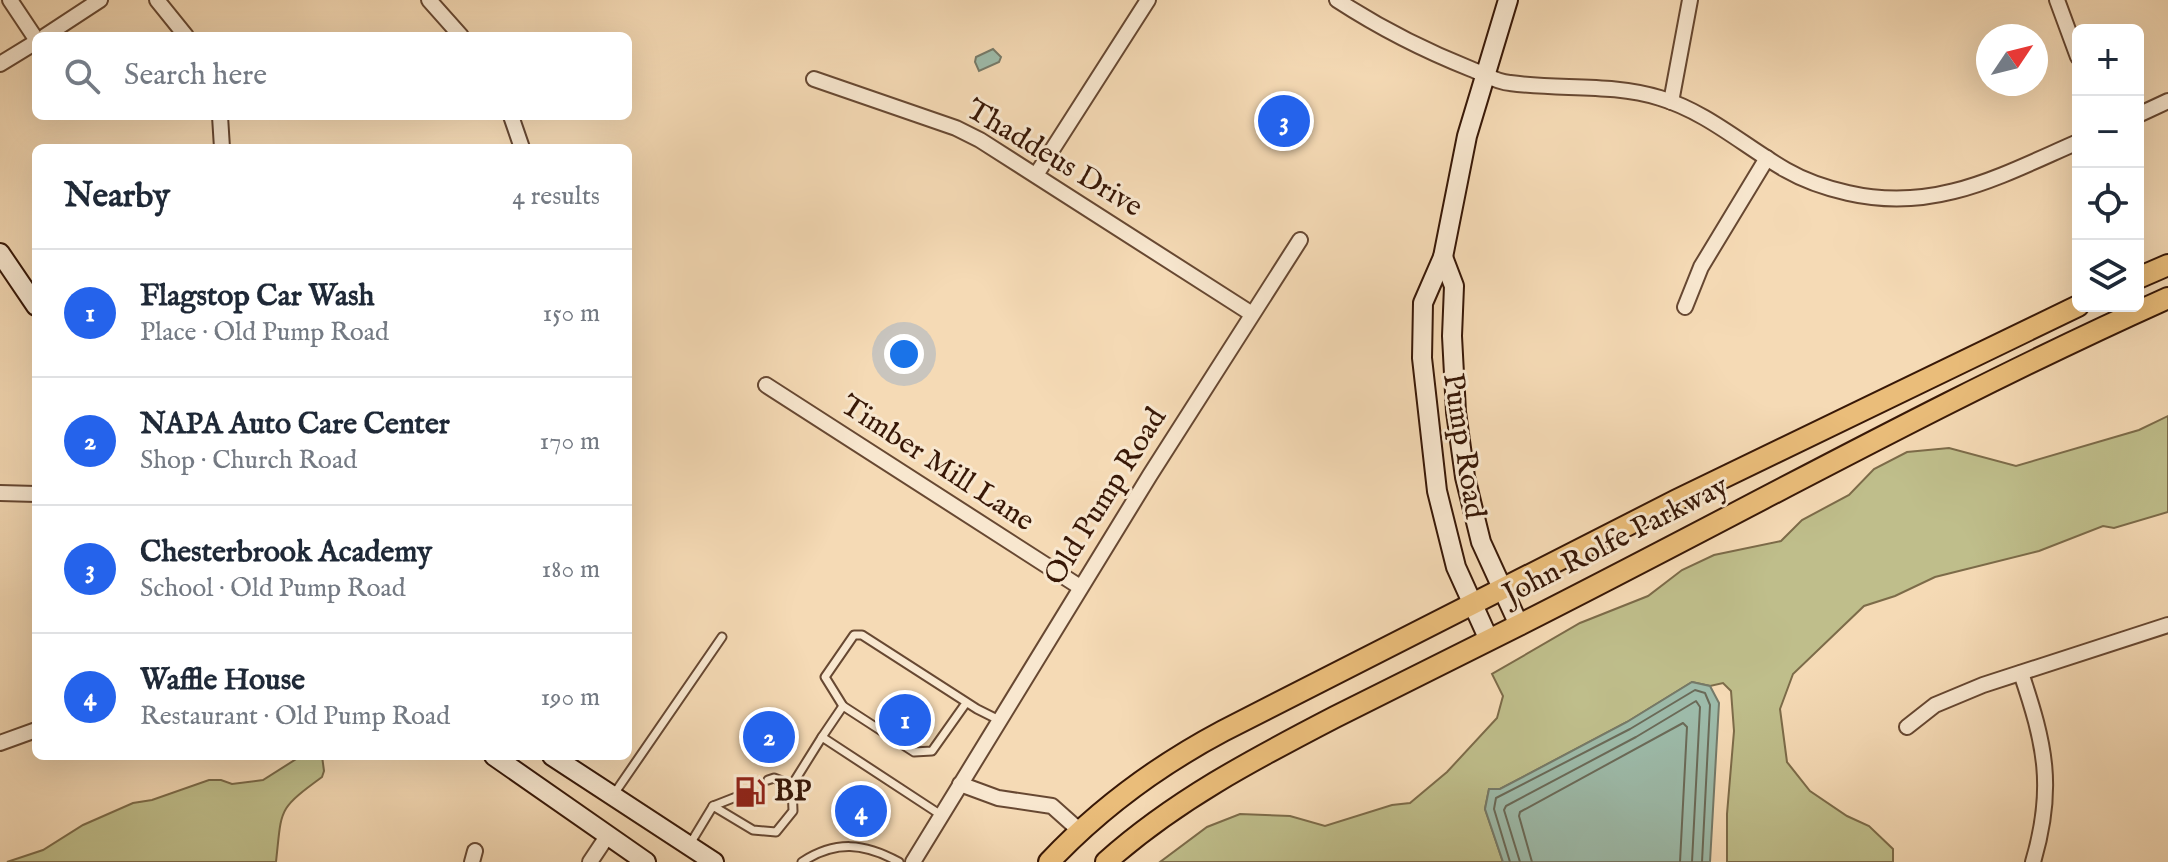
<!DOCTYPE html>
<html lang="en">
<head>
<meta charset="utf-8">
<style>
  body { margin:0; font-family:"IM FELL English",serif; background:#f6f6f7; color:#1f2937 }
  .controls { position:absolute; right:24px; top:24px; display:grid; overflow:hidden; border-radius:12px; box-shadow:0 8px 32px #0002 }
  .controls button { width:72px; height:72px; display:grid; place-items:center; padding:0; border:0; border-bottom:2px solid #e0e1e3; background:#fff; color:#1f2937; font:40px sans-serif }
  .compass { position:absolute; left:1976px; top:24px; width:72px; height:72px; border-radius:50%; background:#fff; box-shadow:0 8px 32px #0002; rotate:55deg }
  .you { position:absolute; left:904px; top:354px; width:28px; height:28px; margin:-20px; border:6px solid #fff; border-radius:50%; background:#1a73e8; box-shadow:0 0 0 12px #1a73e833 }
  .badge { display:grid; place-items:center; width:52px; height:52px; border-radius:50%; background:#2563eb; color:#fff; font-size:26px; font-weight:700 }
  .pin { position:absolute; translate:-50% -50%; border:4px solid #fff; box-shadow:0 2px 8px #0006 }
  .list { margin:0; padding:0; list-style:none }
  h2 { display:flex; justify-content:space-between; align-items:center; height:104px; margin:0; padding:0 32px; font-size:34px }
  h2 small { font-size:26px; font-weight:400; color:#747a83 }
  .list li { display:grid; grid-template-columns:52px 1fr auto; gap:24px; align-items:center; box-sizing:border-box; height:128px; padding:0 32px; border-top:2px solid #e0e1e3 }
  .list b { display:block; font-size:30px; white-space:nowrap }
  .list p { margin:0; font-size:26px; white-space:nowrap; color:#747a83 }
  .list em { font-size:26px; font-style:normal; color:#747a83 }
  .icon { flex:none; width:44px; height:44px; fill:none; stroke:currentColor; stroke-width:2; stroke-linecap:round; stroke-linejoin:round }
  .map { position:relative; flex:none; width:2168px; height:862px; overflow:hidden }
  .search { position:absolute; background:#fff; box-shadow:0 8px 32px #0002; left:32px; top:32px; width:600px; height:88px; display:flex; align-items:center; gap:20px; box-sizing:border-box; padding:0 28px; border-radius:12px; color:#747a83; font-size:30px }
  .panel { position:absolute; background:#fff; box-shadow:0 8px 32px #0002; left:32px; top:144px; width:600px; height:616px; border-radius:12px }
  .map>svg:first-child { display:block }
</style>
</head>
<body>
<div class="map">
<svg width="2168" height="862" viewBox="0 0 2168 862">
  <rect width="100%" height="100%" fill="#f5dab5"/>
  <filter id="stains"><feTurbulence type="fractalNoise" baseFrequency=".0025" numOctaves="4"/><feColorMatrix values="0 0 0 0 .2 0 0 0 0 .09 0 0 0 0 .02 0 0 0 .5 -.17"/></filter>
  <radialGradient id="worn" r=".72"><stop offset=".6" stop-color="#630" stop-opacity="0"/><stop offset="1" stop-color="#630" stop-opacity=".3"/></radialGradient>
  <g fill="#bfbe8b" stroke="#7c6b49" stroke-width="2">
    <path d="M2168 416V512L2114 528 2103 526 2039 551 1935 577 1895 596 1864 606 1793 674 1780 709 1787 762 1810 791 1847 816 1869 826 1893 849V862H1727V814L1734 731 1731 691 1723 683 1710 686 1692 682 1627 722 1500 789H1489L1485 809 1503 862H1160L1207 827 1240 814 1290 816 1325 826 1392 805 1410 803 1447 772 1497 718 1503 696 1492 674 1580 623 1648 596 1682 570 1714 555 1781 541 1802 520 1849 495 1874 469 1907 452 1949 448 2016 466 2139 430Z"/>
    <path d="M301 756H322L324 771 322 777C277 810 282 808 276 862H7L43 850 83 825 133 803 152 800 209 780H221L232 784 263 780Z"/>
  </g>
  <g fill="#9dbbaa" stroke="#757a69" stroke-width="2">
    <path d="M993 49 1001 57 999 62 979 71 975 62 976 57Z"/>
    <path d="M1692 682 1710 686 1719 703 1710 862H1503L1485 809 1489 789H1500L1627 722Z"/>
  </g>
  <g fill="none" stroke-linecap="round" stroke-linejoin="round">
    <g stroke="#6a6a58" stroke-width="2">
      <path d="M1510 862 1494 809 1496 798 1630 729 1695 690 1705 693 1710 705 1702 862"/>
      <path d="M1520 862 1504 810 1506 806 1636 737 1696 701 1700 707 1692 862"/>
      <path d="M1532 862 1519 816 1520 812 1683 723 1687 727 1680 862"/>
    </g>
    <defs>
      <g id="lane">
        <path d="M966 703 932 751 914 752 843 706 825 677 854 635H862L977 709 999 720"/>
        <path d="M822 737 843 706"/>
        <path d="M768 780 774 778 792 785"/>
        <path d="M614 794 722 637"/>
        <path d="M713 806 736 797"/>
        <path d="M690 844 713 806 753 830 776 832 793 811 792 785 822 737 941 815"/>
        <path d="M802 862C836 840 864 843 899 862"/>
      </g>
      <g id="street">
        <path d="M10 0 36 39"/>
        <path d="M157 0 186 36"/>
        <path d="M429 0 461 36"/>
        <path d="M1337 0C1380 28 1423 50 1471 69 1484 74 1496 82 1510 83 1560 90 1612 83 1660 98 1707 112 1744 146 1786 170 1805 181 1826 188 1848 193 1935 213 2000 176 2078 142"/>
        <path d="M2057 0 2078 57"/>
        <path d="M45 36 100 0"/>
        <path d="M0 64 36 42"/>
        <path d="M814 79 956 128 980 140 1252 314"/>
        <path d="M1671 102 1690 0"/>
        <path d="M2138 115 2168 101"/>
        <path d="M220 116 222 148"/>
        <path d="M511 116 522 148"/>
        <path d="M1036 175 1148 0"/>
        <path d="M1685 307 1701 267 1767 158"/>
        <path d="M766 385 1080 587"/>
        <path d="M0 493 36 494"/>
        <path d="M2021 673C2045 744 2055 788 2033 862"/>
        <path d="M1907 727 1935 705 1983 685 2168 625"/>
        <path d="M0 743 36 730"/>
        <path d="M960 784 998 798 1052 806 1080 831"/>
        <path d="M472 862 475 851"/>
        <path d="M590 862 608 835"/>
        <path d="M913 862 1150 475 1300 240"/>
      </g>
      <g id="secondary">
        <path d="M0 253 36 306"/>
        <path d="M1443 257 1454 286 1452 336 1456 412 1465 477 1481 542 1519 625"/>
        <path d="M1489 640 1456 567 1437 491 1422 358 1423 303 1443 257 1467 136 1508 0"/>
        <path d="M494 756 646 862"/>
        <path d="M552 756 714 862"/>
      </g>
      <g id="primary">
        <path d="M2138 278 2168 265"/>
        <path d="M1049 862C1099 809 1159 765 1223 731L1677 500 2078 306"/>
        <path d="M1106 862C1174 801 1254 759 1335 717 1396 686 1458 656 1519 625 1735 516 1947 397 2168 298"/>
      </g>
    </defs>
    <use href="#lane" stroke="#674832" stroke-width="11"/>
    <use href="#street" stroke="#674832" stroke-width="18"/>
    <use href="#secondary" stroke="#381807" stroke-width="22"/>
    <use href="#primary" stroke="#381807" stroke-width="24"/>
    <use href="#lane" stroke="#f8e7cf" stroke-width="7"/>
    <use href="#street" stroke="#f8e7cf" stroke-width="14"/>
    <use href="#secondary" stroke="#f8e7cf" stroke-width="18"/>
    <use href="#primary" stroke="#eabd7a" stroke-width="20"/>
  </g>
  <defs>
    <symbol id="fuel-bare" viewBox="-9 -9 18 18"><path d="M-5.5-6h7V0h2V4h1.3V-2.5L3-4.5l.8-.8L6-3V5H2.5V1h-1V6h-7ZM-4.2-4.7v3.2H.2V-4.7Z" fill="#8f2418" stroke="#f8e7cf" stroke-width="2.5" paint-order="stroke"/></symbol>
  </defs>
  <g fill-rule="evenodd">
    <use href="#fuel-bare" x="728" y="770" width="44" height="44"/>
  </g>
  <g text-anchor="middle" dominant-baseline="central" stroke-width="6" stroke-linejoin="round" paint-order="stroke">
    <g font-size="30" fill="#381807" stroke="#f8e7cf">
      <text transform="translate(1054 159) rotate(31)">Thaddeus Drive</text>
      <text transform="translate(1463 446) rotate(81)">Pump Road</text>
      <text transform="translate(937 464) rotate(33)">Timber Mill Lane</text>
      <text transform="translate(1106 497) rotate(-58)">Old Pump Road</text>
      <text transform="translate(1616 541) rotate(-27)">John Rolfe Parkway</text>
    </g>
    <g font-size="30" font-weight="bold" fill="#381807" stroke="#f8e7cf" text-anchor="start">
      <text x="774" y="792">BP</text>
    </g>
  </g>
  <rect width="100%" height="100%" filter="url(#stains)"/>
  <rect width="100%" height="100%" fill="url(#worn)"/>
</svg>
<div class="controls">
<button>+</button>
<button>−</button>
<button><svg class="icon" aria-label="locate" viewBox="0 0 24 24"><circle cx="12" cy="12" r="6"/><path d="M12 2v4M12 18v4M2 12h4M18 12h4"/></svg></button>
<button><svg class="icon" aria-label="layers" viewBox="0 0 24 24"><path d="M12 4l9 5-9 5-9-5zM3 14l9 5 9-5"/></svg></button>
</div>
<svg class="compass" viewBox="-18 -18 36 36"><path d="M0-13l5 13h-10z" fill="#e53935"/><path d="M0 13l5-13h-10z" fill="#747a83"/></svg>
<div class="you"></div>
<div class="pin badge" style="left:905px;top:720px">1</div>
<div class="pin badge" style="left:769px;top:737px">2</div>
<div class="pin badge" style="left:1284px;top:121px">3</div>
<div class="pin badge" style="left:861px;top:811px">4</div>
<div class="search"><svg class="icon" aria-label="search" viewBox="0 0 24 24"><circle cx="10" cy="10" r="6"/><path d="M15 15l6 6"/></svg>Search here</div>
<section class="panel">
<h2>Nearby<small>4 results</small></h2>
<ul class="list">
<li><span class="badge">1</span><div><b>Flagstop Car Wash</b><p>Place · Old Pump Road</p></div><em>150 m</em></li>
<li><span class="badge">2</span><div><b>NAPA Auto Care Center</b><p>Shop · Church Road</p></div><em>170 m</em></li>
<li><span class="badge">3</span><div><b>Chesterbrook Academy</b><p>School · Old Pump Road</p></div><em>180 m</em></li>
<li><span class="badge">4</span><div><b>Waffle House</b><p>Restaurant · Old Pump Road</p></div><em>190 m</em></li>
</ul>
</section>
</div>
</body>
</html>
